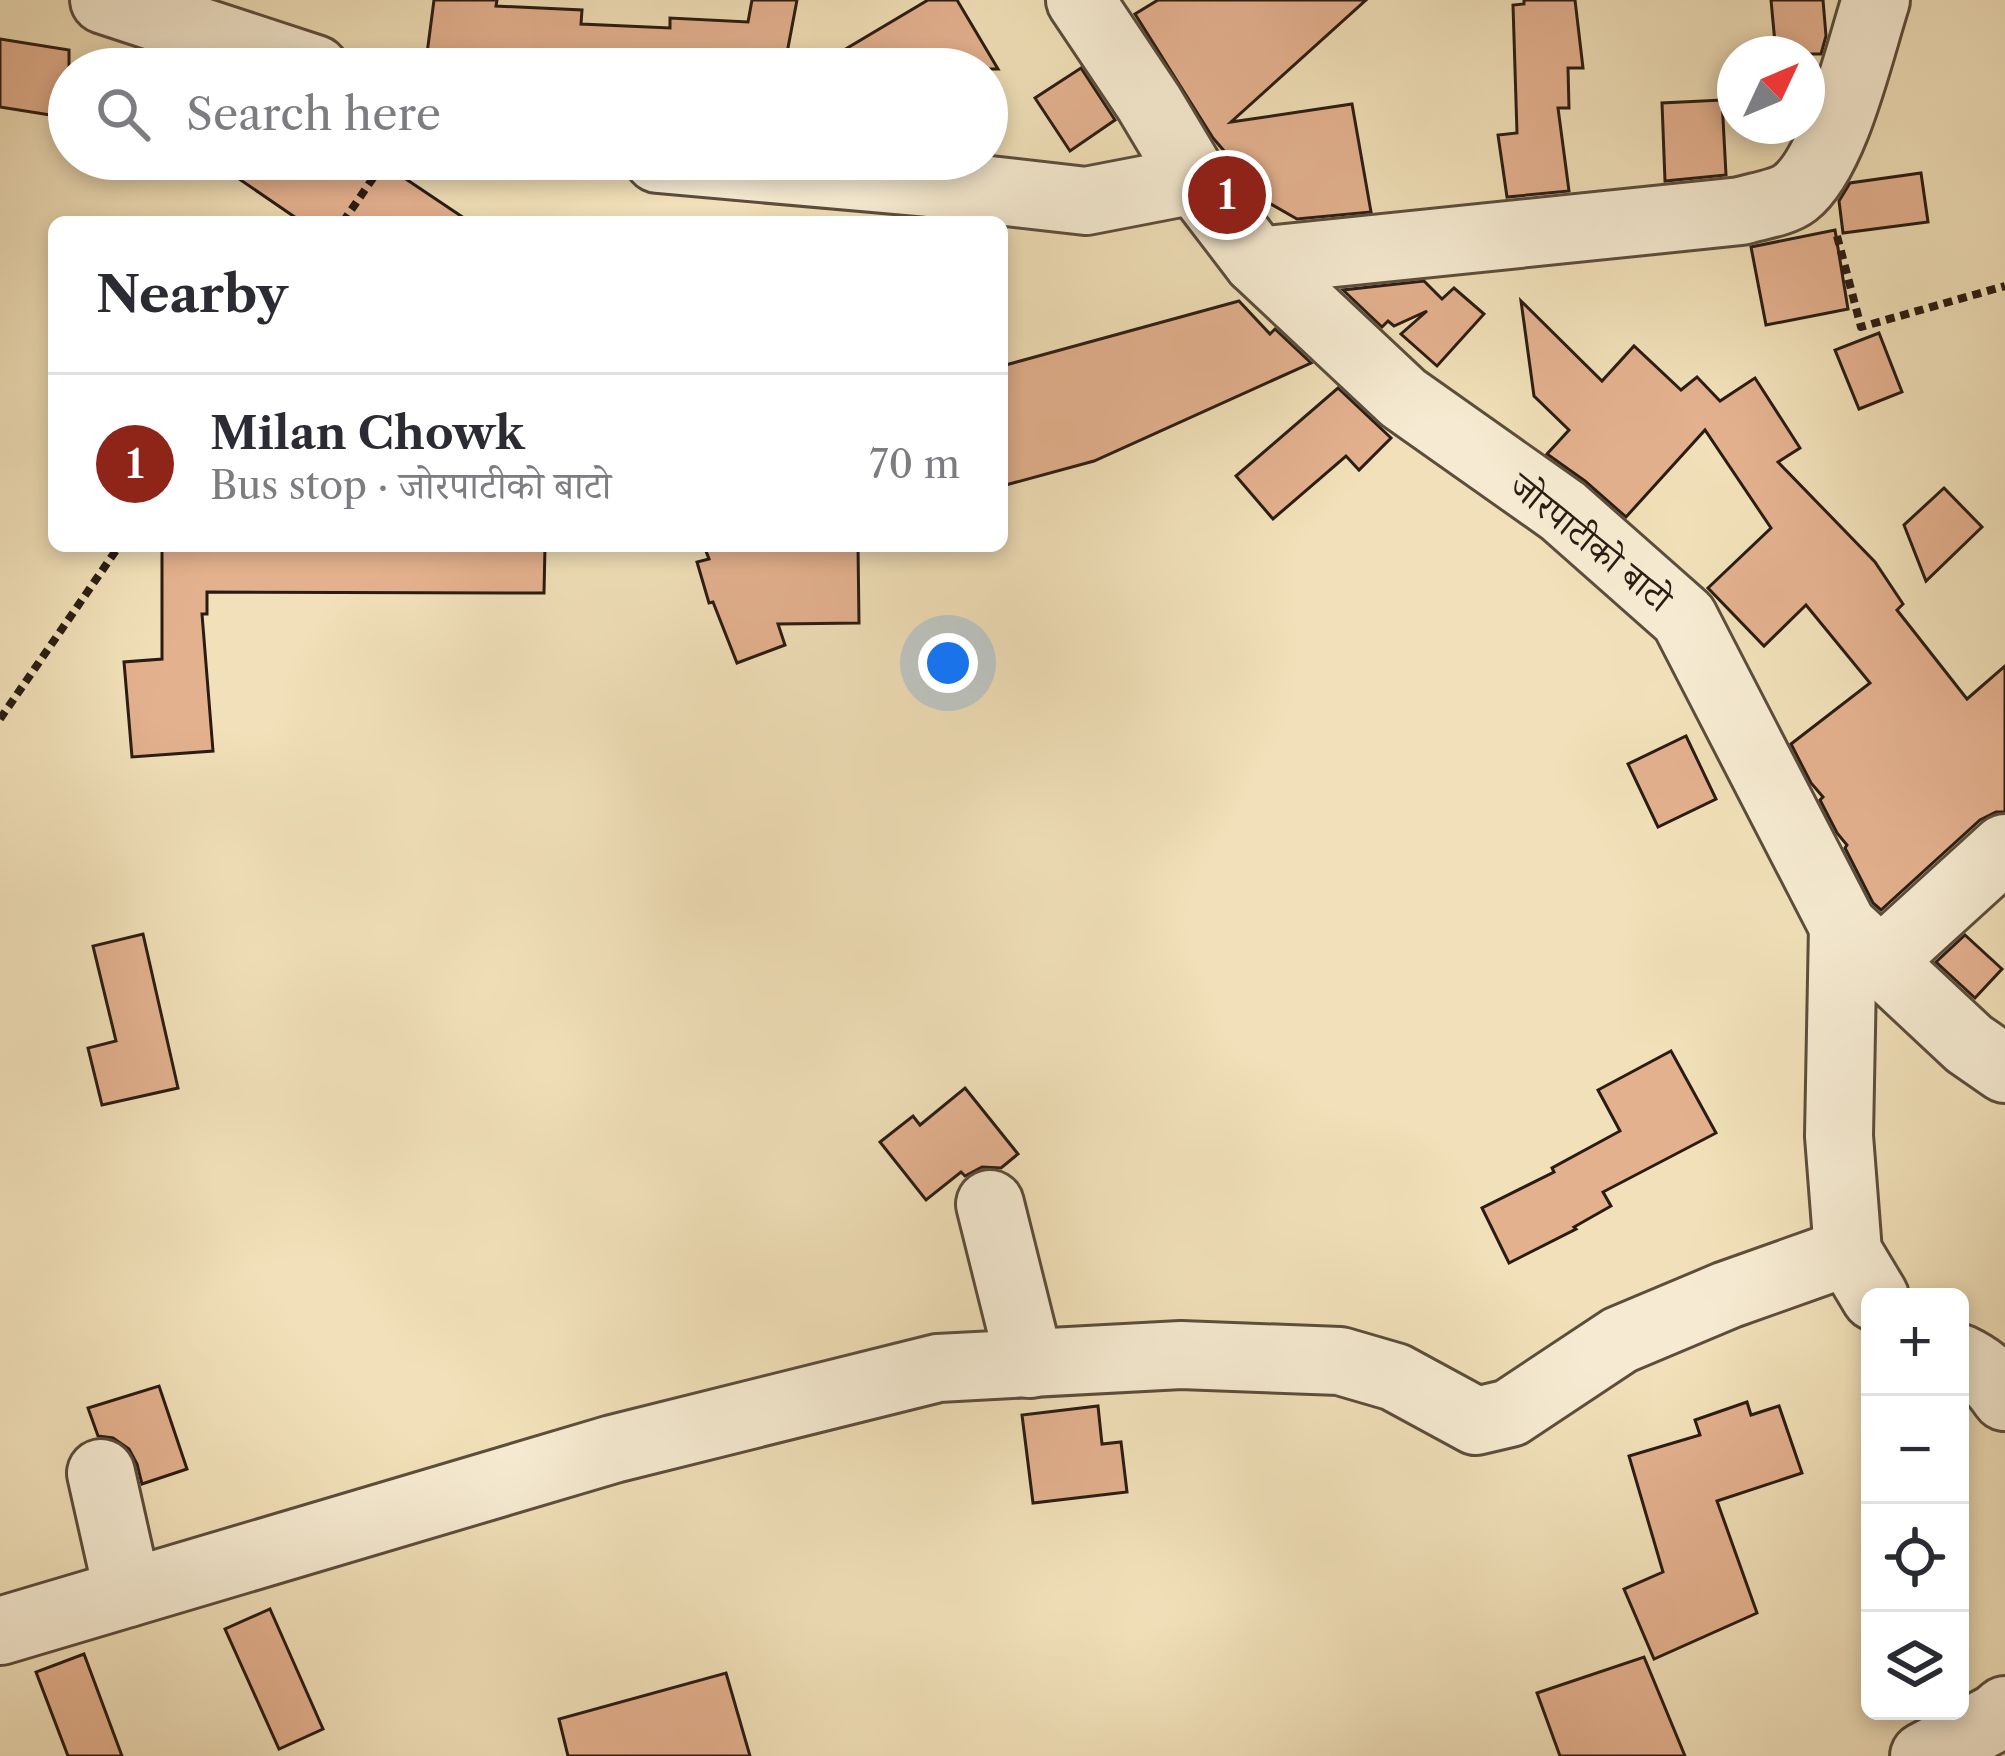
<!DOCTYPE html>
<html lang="en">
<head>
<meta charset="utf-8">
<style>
  body { margin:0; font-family:"Libre Caslon Text","Noto Serif Devanagari",serif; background:#f2f2f3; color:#2b2b33 }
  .controls { position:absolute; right:36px; bottom:36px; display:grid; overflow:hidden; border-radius:18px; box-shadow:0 6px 18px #0003 }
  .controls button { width:108px; height:108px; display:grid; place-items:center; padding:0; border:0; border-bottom:3px solid #e1e1e2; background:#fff; color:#2b2b33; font:60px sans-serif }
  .compass { position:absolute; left:1717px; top:36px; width:108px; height:108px; border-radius:50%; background:#fff; box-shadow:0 6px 18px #0003; rotate:46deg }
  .you { position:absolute; left:948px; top:663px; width:42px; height:42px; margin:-30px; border:9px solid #fff; border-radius:50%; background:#1a73e8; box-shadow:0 0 0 18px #1a73e833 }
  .badge { display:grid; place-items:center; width:78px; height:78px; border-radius:50%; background:#8f2418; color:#fff; font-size:39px; font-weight:700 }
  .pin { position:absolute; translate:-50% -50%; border:6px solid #fff; box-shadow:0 3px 12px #0006 }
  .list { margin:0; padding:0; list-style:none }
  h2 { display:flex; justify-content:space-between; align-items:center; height:156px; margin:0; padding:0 48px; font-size:51px }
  h2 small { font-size:39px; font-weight:400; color:#7c7c81 }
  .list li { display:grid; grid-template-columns:78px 1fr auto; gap:36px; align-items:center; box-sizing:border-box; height:180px; padding:0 48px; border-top:3px solid #e1e1e2 }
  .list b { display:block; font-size:45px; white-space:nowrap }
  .list p { margin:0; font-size:39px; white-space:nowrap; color:#7c7c81 }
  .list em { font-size:39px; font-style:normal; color:#7c7c81 }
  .icon { flex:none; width:66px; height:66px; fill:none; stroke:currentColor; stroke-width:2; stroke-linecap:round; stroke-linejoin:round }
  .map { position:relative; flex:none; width:2005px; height:1756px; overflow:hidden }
  .search { position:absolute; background:#fff; box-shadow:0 6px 18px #0003; left:48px; top:48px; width:960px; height:132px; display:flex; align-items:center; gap:30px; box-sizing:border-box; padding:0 42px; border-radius:66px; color:#7c7c81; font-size:45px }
  .panel { position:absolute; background:#fff; box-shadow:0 6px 18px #0003; left:48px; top:216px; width:960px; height:336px; border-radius:18px }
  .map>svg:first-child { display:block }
</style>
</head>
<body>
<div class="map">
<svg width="2005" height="1756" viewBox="0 0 2005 1756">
  <rect width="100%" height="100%" fill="#f1e0b9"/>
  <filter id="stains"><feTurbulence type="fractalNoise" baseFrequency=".00167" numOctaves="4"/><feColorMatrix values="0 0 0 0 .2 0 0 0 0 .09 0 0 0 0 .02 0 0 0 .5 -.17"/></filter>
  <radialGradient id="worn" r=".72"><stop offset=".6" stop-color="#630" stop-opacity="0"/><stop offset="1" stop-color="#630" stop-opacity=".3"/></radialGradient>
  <g fill="#e4b18f" stroke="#2a1c13" stroke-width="3">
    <path d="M434 0H497L496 6 582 10 581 24 670 28V18L748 22 752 0H797L784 69H425Z"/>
    <path d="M928 0H957L998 69H812Z"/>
    <path d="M1158 0H1366L1231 122 1352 104 1371 212 1297 219 1269 203 1213 138 1135 14Z"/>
    <path d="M1524 0H1575L1583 68H1568L1569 108H1558L1569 191 1507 197 1498 135 1517 133 1513 5 1524 4Z"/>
    <path d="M1771 0H1823L1826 36 1821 54H1776Z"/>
    <path d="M0 39 69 50V118L0 107Z"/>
    <path d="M1081 68 1115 120 1070 151 1035 98Z"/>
    <path d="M1722 100 1726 175 1665 181 1662 103Z"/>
    <path d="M210 159H376L470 222H302Z"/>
    <path d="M1921 173 1928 222 1843 233 1839 201 1850 183Z"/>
    <path d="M1835 230 1848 309 1766 325 1751 247Z"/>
    <path d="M1424 281 1442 299 1454 288 1484 314 1437 366 1401 334 1427 311 1394 326 1388 321 1382 327 1343 290Z"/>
    <path d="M1239 301 1270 334 1275 329 1311 363 1094 461 1002 486V366Z"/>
    <path d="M1521 301 1602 381 1634 346 1681 390 1697 377 1720 401 1755 378 1800 448 1778 462 1875 562 1903 604 1897 610 1967 699 2005 666V812H1996L1980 820 1881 910 1873 903 1845 848 1847 845 1837 833 1820 800 1823 797 1811 783 1791 744 1870 683 1806 605 1764 646 1708 588 1771 528 1705 430 1626 517 1585 481 1547 454 1569 430 1534 396Z"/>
    <path d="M1879 333 1902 392 1859 409 1835 350Z"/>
    <path d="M1338 388 1391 438 1359 470 1346 456 1273 519 1236 476Z"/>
    <path d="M1944 488 1982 527 1926 581 1904 525Z"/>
    <path d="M162 546H545L544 593 207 592V614H202L213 751 132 757 124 662 162 659Z"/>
    <path d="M704 546H858L859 623 778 624 785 645 737 663 713 602 709 603 697 562 709 559Z"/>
    <path d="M1686 736 1716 799 1658 827 1628 764Z"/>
    <path d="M143 934 178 1088 102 1105 88 1048 116 1041 93 946Z"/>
    <path d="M1965 935 2002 969 1975 998 1936 962Z"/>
    <path d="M1671 1051 1716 1133 1603 1192 1611 1206 1574 1227 1576 1229 1509 1263 1482 1208 1554 1172 1552 1168 1620 1131 1598 1090Z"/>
    <path d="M965 1088 1018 1154 1001 1168 982 1167 965 1176 961 1172 926 1200 880 1142 913 1116 920 1125Z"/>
    <path d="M159 1386 187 1469 142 1484 137 1464 129 1449 113 1438 98 1436 88 1408Z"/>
    <path d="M1747 1402 1751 1415 1779 1406 1802 1473 1717 1501 1757 1613 1654 1659 1624 1589 1663 1572 1629 1456 1700 1435 1695 1420Z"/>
    <path d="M1098 1406 1102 1444 1121 1442 1127 1492 1033 1503 1022 1415Z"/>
    <path d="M270 1609 323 1729 279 1749 225 1629Z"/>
    <path d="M84 1654 122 1756H68L36 1672Z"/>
    <path d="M1644 1657 1685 1756H1560L1537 1693Z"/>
    <path d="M726 1673 750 1756H568L559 1719Z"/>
  </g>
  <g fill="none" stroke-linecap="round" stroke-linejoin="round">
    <defs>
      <g id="minor">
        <path d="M104 0 315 69"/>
        <path d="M1080 0 1149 103 1195 180 1257 261 1403 398 1563 511 1684 618 1843 926 1969 1044 2005 1069"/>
        <path d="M658 159 928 183 1086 201 1195 180"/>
        <path d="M1257 261 1741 211C1757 206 1782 203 1795 193 1835 162 1860 49 1876 0"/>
        <path d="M1843 926 1839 1136 1848 1252 1875 1297"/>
        <path d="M1881 961 2005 848"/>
        <path d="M990 1204 1030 1364"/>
        <path d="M1960 1358C1981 1368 1992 1378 2005 1397"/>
        <path d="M101 1473 128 1593"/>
        <path d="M0 1631 613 1449 938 1368 1181 1355 1340 1361 1395 1377 1476 1421 1510 1413 1620 1340 1727 1295 1848 1252"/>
        <path d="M1924 1756 1997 1717 2005 1710"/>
      </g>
    </defs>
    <use href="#minor" stroke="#5c4d3c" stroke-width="72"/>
    <g stroke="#2a1c13" stroke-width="8" stroke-dasharray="9 6" stroke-linecap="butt">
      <path d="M343 222 386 159"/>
      <path d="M1837 236 1861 327 2005 286"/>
      <path d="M0 719 119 546"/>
    </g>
    <use href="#minor" stroke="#f6ebd2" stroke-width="66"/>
  </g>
  <g text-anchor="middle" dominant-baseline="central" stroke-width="12" stroke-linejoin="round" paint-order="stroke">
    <g font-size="36" fill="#2a1c13" stroke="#f6ebd2">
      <text transform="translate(1591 542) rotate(39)">जोरपाटीको बाटो</text>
    </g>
  </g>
  <rect width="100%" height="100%" filter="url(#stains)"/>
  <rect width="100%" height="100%" fill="url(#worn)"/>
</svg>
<div class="controls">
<button>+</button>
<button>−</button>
<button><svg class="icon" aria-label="locate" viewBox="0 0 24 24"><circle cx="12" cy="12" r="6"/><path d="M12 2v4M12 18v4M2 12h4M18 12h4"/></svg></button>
<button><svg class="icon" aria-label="layers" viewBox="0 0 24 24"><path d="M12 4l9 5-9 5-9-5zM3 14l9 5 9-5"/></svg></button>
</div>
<svg class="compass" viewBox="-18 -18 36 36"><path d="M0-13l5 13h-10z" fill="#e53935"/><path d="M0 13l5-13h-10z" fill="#7c7c81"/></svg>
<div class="you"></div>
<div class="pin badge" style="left:1227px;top:195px">1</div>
<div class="search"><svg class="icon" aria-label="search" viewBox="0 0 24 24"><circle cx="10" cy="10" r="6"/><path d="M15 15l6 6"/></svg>Search here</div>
<section class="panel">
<h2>Nearby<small></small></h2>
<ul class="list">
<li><span class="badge">1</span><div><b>Milan Chowk</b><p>Bus stop · जोरपाटीको बाटो</p></div><em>70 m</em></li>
</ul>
</section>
</div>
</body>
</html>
